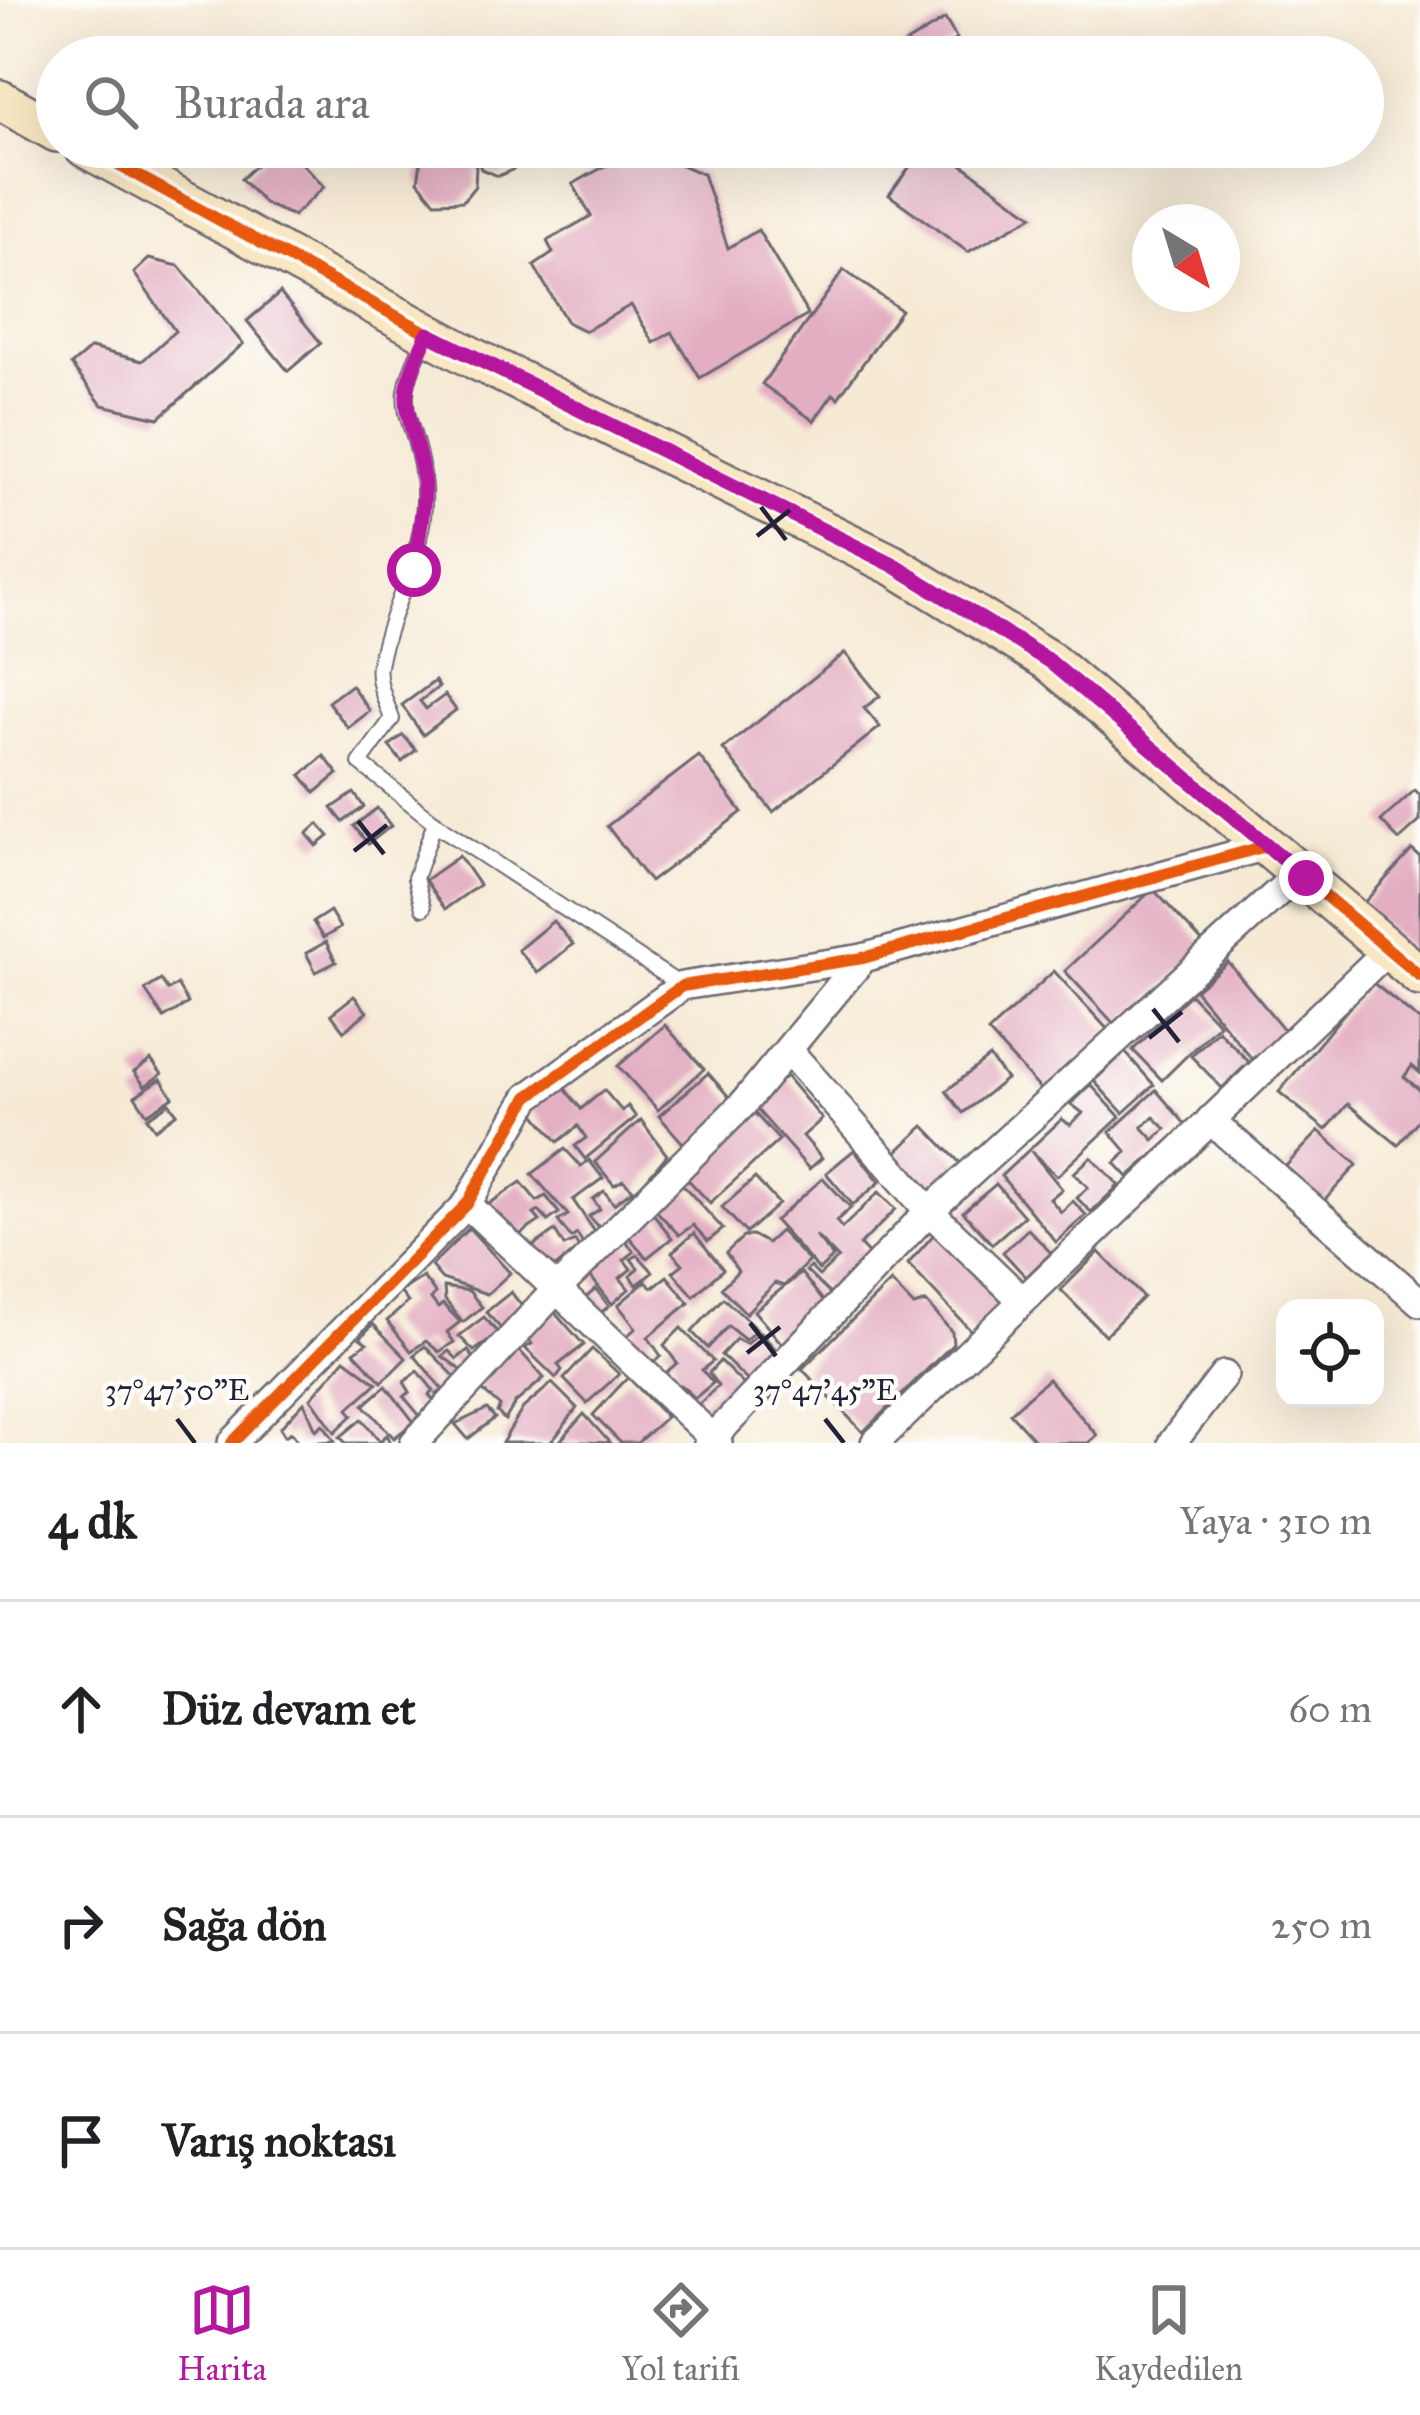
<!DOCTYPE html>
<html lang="tr">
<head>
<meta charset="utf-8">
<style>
  body { margin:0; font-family:"IM FELL Great Primer",serif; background:#f6f6f6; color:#202124 }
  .controls { position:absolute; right:36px; bottom:36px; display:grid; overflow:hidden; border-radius:24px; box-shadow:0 12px 48px #0002 }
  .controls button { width:108px; height:108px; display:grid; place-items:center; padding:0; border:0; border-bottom:3px solid #e0e0e0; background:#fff; color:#202124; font:60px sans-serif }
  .compass { position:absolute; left:1132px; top:204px; width:108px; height:108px; border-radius:50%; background:#fff; box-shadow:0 12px 48px #0002; rotate:142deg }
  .stop { position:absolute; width:36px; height:36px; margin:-27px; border:9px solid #b5179e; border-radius:50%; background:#fff }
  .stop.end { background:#b5179e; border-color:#fff; box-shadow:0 3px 12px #0008 }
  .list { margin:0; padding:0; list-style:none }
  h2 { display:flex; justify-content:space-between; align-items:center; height:156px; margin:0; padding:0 48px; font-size:51px }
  h2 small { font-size:39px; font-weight:400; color:#757577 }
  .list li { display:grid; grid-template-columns:78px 1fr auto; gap:36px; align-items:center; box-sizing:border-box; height:216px; padding:0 48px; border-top:3px solid #e0e0e0 }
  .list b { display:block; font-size:45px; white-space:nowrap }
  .list em { font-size:39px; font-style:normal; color:#757577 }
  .icon { flex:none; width:66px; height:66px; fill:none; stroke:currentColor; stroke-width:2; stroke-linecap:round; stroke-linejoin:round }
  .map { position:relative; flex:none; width:1420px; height:1443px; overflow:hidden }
  .search { position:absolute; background:#fff; box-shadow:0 12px 48px #0002; left:36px; right:36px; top:36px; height:132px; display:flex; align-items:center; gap:30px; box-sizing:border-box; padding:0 42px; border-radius:66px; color:#757577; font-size:45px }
  .sheet { height:804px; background:#fff }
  nav { display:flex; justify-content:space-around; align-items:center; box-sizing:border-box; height:168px; border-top:3px solid #e0e0e0; background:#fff; font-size:33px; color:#757577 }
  nav a { display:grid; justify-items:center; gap:6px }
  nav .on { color:#b5179e }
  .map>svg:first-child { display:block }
</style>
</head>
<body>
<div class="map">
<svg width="1420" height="1443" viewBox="0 0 1420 1443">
  <rect width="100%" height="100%" fill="#fdfcf7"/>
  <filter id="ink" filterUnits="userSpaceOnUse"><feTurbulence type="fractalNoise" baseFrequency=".00833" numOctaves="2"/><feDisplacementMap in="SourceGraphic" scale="24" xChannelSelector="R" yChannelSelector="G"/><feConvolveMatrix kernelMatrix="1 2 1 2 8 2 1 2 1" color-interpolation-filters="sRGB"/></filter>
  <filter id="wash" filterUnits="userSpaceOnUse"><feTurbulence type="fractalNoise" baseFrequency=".004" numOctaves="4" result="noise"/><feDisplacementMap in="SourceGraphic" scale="48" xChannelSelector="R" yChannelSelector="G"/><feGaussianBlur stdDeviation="2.7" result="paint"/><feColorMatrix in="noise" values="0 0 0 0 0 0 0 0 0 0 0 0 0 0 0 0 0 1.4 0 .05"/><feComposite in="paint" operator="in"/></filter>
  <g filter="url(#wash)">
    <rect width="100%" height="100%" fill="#f6ead5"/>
    <g id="blocks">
      <g fill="#e3aec2" fill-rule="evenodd">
        <path d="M945 19 957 39 928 57H911L903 45Z"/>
        <path d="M275 147H287L324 187 293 216 265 204 241 179Z"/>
        <path d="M397 147 464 150 476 166 475 186 463 201 435 202 418 181 421 162 430 151 417 154Z"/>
        <path d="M473 147H529L523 165 498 176 481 169Z"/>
        <path d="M639 147 703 174 728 248 758 230 808 315 700 378 672 332 654 343 631 305 585 331 567 322 534 266 553 253 547 241 591 216 573 184Z"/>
        <path d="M924 147H938L1033 216 968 252 889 195Z"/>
        <path d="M149 259 179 266 243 344 159 418 102 405 71 365 91 348 142 361 175 331 134 273Z"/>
        <path d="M844 270 901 310 838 398 833 394 814 421 762 384Z"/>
        <path d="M280 293 321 343 288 371 247 321Z"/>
        <path d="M845 653 880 696 864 708 880 727 773 812 723 749Z"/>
        <path d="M435 681 439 687 420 701 426 709 445 695 456 710 423 735 402 705Z"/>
        <path d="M351 685 370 711 348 728 328 702Z"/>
        <path d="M403 735 416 750 402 762 389 746Z"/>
        <path d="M324 756 338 774 315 793 301 775Z"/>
        <path d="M699 756 742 812 650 882 607 826Z"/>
        <path d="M1415 790 1420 795V821L1399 840 1381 821Z"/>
        <path d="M354 793 364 807 343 822 332 808Z"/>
        <path d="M377 808 391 826 368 844 354 826Z"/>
        <path d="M318 824 329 836 317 846 307 834Z"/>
        <path d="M1412 850 1420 857V959L1361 906Z"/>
        <path d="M459 856 479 885 445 909 425 880Z"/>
        <path d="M1153 889 1206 946 1118 1028 1065 971Z"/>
        <path d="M330 911 340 928 323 938 313 922Z"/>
        <path d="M553 921 573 944 538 973 518 950Z"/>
        <path d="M326 942 336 962 316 972 306 953Z"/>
        <path d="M1228 962 1286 1032 1252 1059 1195 990Z"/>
        <path d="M1054 971 1109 1031 1043 1092 988 1032Z"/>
        <path d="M161 980 168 990 177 985 188 1003 164 1018 145 990Z"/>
        <path d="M1371 981 1420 1021V1073L1412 1066 1404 1077 1420 1090V1118L1398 1145 1348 1104 1326 1130 1279 1092Z"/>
        <path d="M1190 994 1219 1024 1162 1080 1133 1050Z"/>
        <path d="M354 996 367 1012 344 1031 331 1014Z"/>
        <path d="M665 1025 704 1069 658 1110 618 1066Z"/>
        <path d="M1218 1030 1249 1062 1222 1088 1191 1056Z"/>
        <path d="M1125 1052 1154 1085 1123 1113 1094 1081Z"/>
        <path d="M989 1057 1006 1079 963 1113 946 1091Z"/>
        <path d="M151 1060 162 1074 145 1086 134 1072Z"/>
        <path d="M708 1073 737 1106 688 1149 659 1116Z"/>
        <path d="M786 1076 822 1119 803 1136 822 1158 809 1169 753 1105Z"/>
        <path d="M161 1079 173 1097 147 1114 135 1096Z"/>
        <path d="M562 1085 581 1109 604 1090 622 1111 628 1106 636 1117 585 1159 575 1146 586 1138 578 1126 558 1142 531 1109Z"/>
        <path d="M1091 1085 1120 1117 1057 1176 1031 1151 1062 1189 1050 1199 1061 1212 1073 1201 1086 1215 1056 1242 1001 1176 1062 1119 1070 1125 1083 1113 1071 1104Z"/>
        <path d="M1156 1090 1186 1125 1128 1177 1115 1163 1127 1152 1110 1132ZM1154 1117 1166 1129 1154 1140 1142 1127Z"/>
        <path d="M169 1103 177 1113 155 1129 147 1118Z"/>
        <path d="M750 1108 779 1140 710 1203 681 1172Z"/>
        <path d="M641 1120 667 1155 636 1192 623 1180 614 1185 595 1162Z"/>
        <path d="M924 1126 962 1165 930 1195 892 1156Z"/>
        <path d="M1319 1131 1357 1165 1323 1202 1285 1167Z"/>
        <path d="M565 1149 581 1166 589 1160 603 1178 573 1200 595 1232 583 1244 577 1234 571 1238 558 1221 568 1215 532 1174Z"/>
        <path d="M854 1150 880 1182 853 1205 826 1173Z"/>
        <path d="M1091 1157 1119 1185 1091 1212 1077 1198 1088 1187 1074 1173Z"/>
        <path d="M755 1178 779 1204 746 1233 722 1207Z"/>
        <path d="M823 1178 851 1208 836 1221 842 1228 879 1192 896 1209 860 1245 873 1259 834 1298 806 1271 810 1267 819 1276 838 1258 815 1235 833 1257 819 1270 775 1221Z"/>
        <path d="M521 1182 537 1201 546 1196 559 1213 548 1221 539 1211 534 1214 540 1221 516 1237 486 1206Z"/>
        <path d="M682 1184 723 1229 708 1241 693 1225 679 1235 654 1208Z"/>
        <path d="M996 1184 1024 1216 992 1244 963 1212Z"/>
        <path d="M604 1191 614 1204 631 1191 639 1198 599 1228 589 1216 600 1209 593 1199Z"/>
        <path d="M649 1208 672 1238 647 1258 624 1231Z"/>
        <path d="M469 1228 510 1273 487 1294 442 1279 431 1266Z"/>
        <path d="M1028 1229 1051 1253 1026 1277 1003 1252Z"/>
        <path d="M555 1231 564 1246 575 1241 579 1248 548 1273 526 1251Z"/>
        <path d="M619 1231 634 1252 624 1260 631 1269 620 1278 629 1289 612 1304 584 1268Z"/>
        <path d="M780 1231 809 1261 784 1286 775 1283 746 1313 721 1288 738 1271 726 1253 743 1237 752 1235 767 1243Z"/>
        <path d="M936 1232 1007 1306 973 1333 908 1264Z"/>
        <path d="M694 1233 723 1269 694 1296 673 1272 683 1264 672 1252Z"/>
        <path d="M1099 1252 1143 1297 1105 1335 1061 1290Z"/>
        <path d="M638 1255 653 1272 637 1285 630 1276 638 1268 631 1259Z"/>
        <path d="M801 1273 828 1307 782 1344 754 1311Z"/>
        <path d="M667 1276 689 1303 648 1337 661 1356 653 1363 626 1337 636 1328 618 1305 646 1281 652 1288Z"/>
        <path d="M423 1277 435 1293 431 1299 438 1308 443 1304 460 1322 447 1332 454 1342 439 1352 426 1341 411 1351 387 1321 408 1302 400 1292Z"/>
        <path d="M891 1282 914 1306 926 1302 952 1332 953 1344 863 1432 802 1369Z"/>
        <path d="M444 1287 469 1291 482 1307 463 1322 445 1300Z"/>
        <path d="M596 1289 609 1306 594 1318 579 1303Z"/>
        <path d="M511 1292 528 1314 504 1332 486 1312Z"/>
        <path d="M723 1298 757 1329 745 1340 728 1326 708 1348 692 1332Z"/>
        <path d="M553 1310 584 1345 558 1365 562 1370 556 1378 525 1348 532 1344 524 1332Z"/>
        <path d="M484 1317 499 1334 474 1351 459 1336Z"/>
        <path d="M373 1324 406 1358 382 1382 354 1352 367 1343 360 1338Z"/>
        <path d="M681 1328 713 1361 702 1370 713 1383 695 1398 681 1385 675 1392 662 1376 677 1363 664 1345Z"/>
        <path d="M760 1332 778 1352 749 1382 721 1355 736 1339 746 1344Z"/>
        <path d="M512 1342 544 1378 515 1403 505 1420 497 1412 500 1406 473 1382Z"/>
        <path d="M425 1346 462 1384 444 1402 437 1394 443 1390 414 1355Z"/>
        <path d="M592 1349 619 1374 587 1403 564 1379Z"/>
        <path d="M468 1350 477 1363 464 1372 442 1356 449 1351 457 1359Z"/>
        <path d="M345 1359 377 1383 348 1409 353 1415 335 1432 311 1398Z"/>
        <path d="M720 1361 745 1386 709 1426 693 1410 718 1386 709 1373Z"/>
        <path d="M418 1371 434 1391 429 1395 436 1403 420 1416 404 1397 410 1392 404 1382Z"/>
        <path d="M628 1377 666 1417 637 1443H621L593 1415Z"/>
        <path d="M1048 1379 1097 1435 1088 1443H1037L1010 1413Z"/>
        <path d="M552 1383 577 1408 557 1435 550 1443H502L523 1408Z"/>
        <path d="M386 1386 414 1422 394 1438 364 1405Z"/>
        <path d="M304 1402 316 1430 323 1424 335 1441 300 1443 291 1432 285 1436 280 1428Z"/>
        <path d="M487 1409 495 1418 468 1439 455 1424Z"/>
        <path d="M584 1414 610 1443 560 1441Z"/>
        <path d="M362 1419 380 1441 387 1435 391 1443H346L340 1437Z"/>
      </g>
    </g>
  </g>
  <g filter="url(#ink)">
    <use href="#blocks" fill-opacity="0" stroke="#6c6871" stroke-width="3"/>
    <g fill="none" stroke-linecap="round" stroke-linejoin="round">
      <defs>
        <g id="lane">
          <path d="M426 338C387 414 414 408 423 478 432 546 390 603 379 666 376 681 387 704 392 719L360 763 443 829 682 986"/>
          <path d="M423 908 415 878 435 822"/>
        </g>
        <g id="street">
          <path d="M788 1050 929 1211 1022 1300"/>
          <path d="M1210 1120 1420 1302"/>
          <path d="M467 1204 718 1443"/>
          <path d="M232 1443 467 1204 528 1097 682 986 863 958 1266 846"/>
          <path d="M414 1443 556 1290 743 1104 863 958"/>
          <path d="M708 1443 929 1211 1299 873"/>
          <path d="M875 1443 1389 949"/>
          <path d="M1172 1443 1224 1375"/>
        </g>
        <g id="secondary">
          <path d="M0 100 57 132"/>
          <path d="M85 147 475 359 895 566 1049 661 1420 976"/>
        </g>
      </defs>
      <use href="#lane" stroke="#6c6871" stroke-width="18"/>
      <use href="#street" stroke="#6c6871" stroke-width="32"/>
      <use href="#secondary" stroke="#6c6871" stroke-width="44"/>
      <use href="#lane" stroke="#fff" stroke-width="14"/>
      <use href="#street" stroke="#fff" stroke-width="27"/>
      <use href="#secondary" stroke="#f9e7c3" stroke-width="39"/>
      <defs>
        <g id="cycleway">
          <path d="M85 147 475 359 895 566 1049 661 1420 976"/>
          <path d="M232 1443 467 1204 528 1097 682 986 863 958 1266 846"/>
        </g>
      </defs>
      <use href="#cycleway" stroke="#fdfcf7" stroke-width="20"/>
      <use href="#cycleway" stroke="#e8590c" stroke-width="12"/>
    </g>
  </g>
  <g fill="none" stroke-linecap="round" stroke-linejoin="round" filter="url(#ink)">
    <path stroke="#b5179e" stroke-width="15" d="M414 570C417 541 427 504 423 476 410 405 392 405 428 334L895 566 1049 661 1306 878"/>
  </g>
  <path fill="none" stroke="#22223b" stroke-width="4.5" d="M761 507 786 540M757 536 790 510M358 821 384 854M354 851 387 825M1153 1009 1179 1042M1149 1038 1182 1012M750 1323 776 1356M747 1353 780 1327M177 1419 195 1443M825 1419 844 1443"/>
  <g font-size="30" text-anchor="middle" fill="#22223b" stroke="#fdfcf7" stroke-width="9" stroke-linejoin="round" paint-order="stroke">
    <text x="177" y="1400">37°47'50"E</text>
    <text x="825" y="1400">37°47'45"E</text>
  </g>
</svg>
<div class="controls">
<button><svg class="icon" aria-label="locate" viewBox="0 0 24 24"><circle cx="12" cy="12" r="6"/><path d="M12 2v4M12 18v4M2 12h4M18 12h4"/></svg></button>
</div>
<svg class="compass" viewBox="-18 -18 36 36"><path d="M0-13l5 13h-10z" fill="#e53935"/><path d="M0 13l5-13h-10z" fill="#757577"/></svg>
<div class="stop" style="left:414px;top:570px"></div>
<div class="stop end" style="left:1306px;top:878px"></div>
<div class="search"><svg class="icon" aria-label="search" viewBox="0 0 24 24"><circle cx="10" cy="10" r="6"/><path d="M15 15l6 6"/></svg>Burada ara</div>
</div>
<section class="sheet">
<h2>4 dk<small>Yaya · 310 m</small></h2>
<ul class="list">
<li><svg class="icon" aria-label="ahead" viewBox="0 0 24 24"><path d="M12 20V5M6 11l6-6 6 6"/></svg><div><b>Düz devam et</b></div><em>60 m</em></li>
<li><svg class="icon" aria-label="right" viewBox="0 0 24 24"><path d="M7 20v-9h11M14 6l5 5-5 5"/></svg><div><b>Sağa dön</b></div><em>250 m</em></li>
<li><svg class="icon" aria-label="arrive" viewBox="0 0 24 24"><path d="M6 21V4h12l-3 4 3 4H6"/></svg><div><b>Varış noktası</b></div></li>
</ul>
</section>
<nav>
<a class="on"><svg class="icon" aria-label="map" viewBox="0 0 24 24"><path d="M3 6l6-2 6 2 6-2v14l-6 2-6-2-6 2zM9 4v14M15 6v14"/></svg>Harita</a>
<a><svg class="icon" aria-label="directions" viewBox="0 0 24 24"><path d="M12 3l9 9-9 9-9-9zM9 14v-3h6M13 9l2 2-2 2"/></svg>Yol tarifi</a>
<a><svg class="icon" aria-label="saved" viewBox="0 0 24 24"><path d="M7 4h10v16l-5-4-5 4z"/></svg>Kaydedilen</a>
</nav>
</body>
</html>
